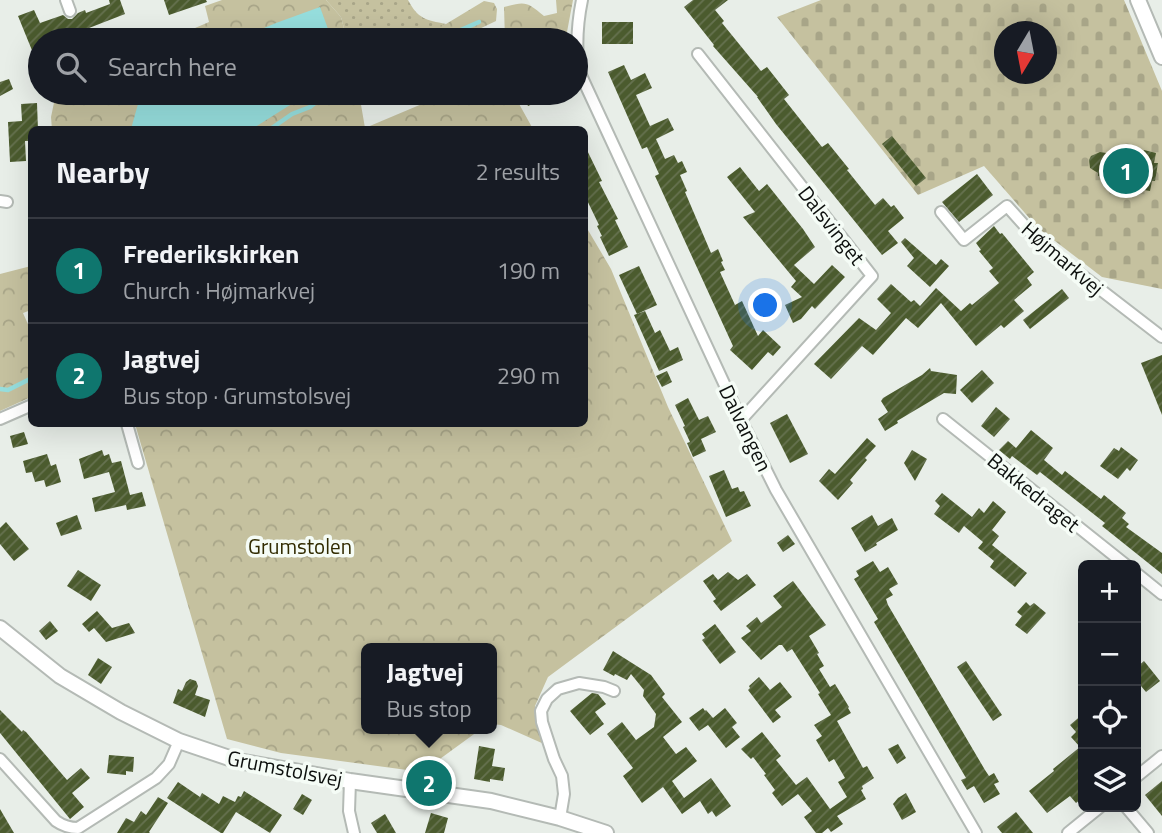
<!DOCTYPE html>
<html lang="en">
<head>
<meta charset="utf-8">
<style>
  body { margin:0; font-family:"Titillium Web",sans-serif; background:#242831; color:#f1f3f6 }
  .controls { position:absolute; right:21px; bottom:21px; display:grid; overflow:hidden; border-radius:10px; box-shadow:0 7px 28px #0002 }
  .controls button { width:63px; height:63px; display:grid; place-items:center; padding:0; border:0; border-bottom:2px solid #363941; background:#171b24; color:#f1f3f6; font:35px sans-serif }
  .compass { position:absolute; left:994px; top:21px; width:63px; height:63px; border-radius:50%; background:#171b24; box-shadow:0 7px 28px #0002; rotate:190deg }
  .you { position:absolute; left:766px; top:306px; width:24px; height:24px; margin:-18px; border:5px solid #fff; border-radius:50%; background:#1a73e8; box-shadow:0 0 0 10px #1a73e833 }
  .badge { display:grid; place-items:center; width:46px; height:46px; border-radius:50%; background:#0f766e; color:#fff; font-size:23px; font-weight:700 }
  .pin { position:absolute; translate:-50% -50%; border:4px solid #fff; box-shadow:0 2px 7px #0006 }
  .popup { position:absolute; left:361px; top:643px; width:136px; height:91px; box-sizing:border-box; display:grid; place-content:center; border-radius:10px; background:#171b24; filter:drop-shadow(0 2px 5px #0005); font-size:23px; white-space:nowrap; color:#9ea1a6 }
  .popup b { font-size:26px; color:#f1f3f6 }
  .popup::after { content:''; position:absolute; left:50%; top:100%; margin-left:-14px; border:14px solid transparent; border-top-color:#171b24 }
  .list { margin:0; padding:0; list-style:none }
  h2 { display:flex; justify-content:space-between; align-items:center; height:91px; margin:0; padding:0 28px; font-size:30px }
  h2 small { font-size:23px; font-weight:400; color:#9ea1a6 }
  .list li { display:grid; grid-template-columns:46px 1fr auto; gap:21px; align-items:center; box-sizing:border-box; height:105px; padding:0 28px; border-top:2px solid #363941 }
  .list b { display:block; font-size:26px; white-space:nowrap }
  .list p { margin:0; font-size:23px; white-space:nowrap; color:#9ea1a6 }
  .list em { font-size:23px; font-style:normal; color:#9ea1a6 }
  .icon { flex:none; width:38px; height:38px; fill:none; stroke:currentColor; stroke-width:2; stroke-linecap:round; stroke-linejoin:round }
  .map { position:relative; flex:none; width:1162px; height:833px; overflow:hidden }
  .search { position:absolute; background:#171b24; box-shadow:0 7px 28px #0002; left:28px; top:28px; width:560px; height:77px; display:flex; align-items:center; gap:18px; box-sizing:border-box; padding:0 24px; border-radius:38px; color:#9ea1a6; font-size:26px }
  .panel { position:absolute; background:#171b24; box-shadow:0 7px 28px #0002; left:28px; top:126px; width:560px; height:301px; border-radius:10px }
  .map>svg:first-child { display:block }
</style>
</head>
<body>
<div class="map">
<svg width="1162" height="833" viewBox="0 0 1162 833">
  <defs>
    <pattern id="grass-dots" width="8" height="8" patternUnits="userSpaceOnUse" patternTransform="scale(1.75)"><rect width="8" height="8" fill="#c5c19f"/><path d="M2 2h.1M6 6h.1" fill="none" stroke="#a8a588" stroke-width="1.8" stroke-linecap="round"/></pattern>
    <pattern id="forest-crowns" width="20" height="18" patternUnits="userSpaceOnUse" patternTransform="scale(1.75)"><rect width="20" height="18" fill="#c5c19f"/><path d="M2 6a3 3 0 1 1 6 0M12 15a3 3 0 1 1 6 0" fill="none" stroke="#a8a588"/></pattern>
    <pattern id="cemetery-stones" width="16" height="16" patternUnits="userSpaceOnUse" patternTransform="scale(1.75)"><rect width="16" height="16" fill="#c5c19f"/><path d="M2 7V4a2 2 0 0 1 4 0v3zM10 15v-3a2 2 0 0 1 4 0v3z" fill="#a8a588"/></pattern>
    <pattern id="building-hatch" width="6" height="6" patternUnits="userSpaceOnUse" patternTransform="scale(1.75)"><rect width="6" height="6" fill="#4b5b2e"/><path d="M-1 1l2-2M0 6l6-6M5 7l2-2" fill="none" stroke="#667250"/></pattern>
  </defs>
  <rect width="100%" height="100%" fill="#e8eee8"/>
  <path fill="url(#grass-dots)" d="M326 0H408C418 19 426 20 446 24L408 40H347L341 17Z"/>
  <g fill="url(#forest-crowns)">
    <path d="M222 0H326L341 17 347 40H167L209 22 205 6Z"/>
    <path d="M556 0H573L567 32 550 40H505L504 7C526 1 527 2 544 16L557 13Z"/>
    <path d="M484 1 494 3 497 9 496 21 456 40H408L432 27 446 24Z"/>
    <path d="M56 93H359L365 128 448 93H513L533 129 52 130 51 117Z"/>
    <path d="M585 225 611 269 668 407 732 541 548 677 535 706 544 744 501 725 492 724V648H366V729H481L422 772 281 753 227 739 135 424H584Z"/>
    <path d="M31 266V310L23 313 31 331V397L0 411V274Z"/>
  </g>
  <path fill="url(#cemetery-stones)" fill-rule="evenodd" d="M821 0H1124L1162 91V289L1102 277 1038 228 984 166 918 195 777 17ZM1004 32H1046V74H1004Z"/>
  <g fill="#96dedd">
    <path d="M320 7 332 40H236L276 23Z"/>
    <path d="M153 93H309L252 129H131L138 104Z"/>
  </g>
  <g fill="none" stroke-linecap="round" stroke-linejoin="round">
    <g stroke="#96dedd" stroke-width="4.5">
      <path d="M438 40 479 22"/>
      <path d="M269 130 292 114 310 107 321 98 333 93"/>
      <path d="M0 389 8 390 32 378"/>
    </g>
  </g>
  <g fill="url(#building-hatch)">
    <path d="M109 0H120L125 14 89 28 90 30 75 35 77 40H40V70L18 16 34 10 40 23 63 15 68 19H72L78 13 85 10 86 13 110 4Z"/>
    <path d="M164 0H206L207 2 169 15Z"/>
    <path d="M693 0H728L715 10 724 21 722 23 761 71 767 67 789 95 784 99 822 147 828 143 849 169 847 170 875 205 883 198 891 207 894 205 904 218 888 231 898 243 882 255 776 124 757 97H758L713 46 714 45 684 7Z"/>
    <rect x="602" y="22" width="31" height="22"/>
    <path d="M624 65 631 80 645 73 652 88 636 95 650 126 668 118 674 130 656 139 665 159 674 155 678 163 682 161 687 172 680 175 687 191 685 192 711 253 718 249 723 261 721 262 725 270 720 272 735 305 742 301 758 336 763 330 781 347 773 356 768 352 752 370 730 350 733 346 655 176 659 174 647 147 642 149 608 72Z"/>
    <path d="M9 79 13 89 0 96V82Z"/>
    <path d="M522 93H558L528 106Z"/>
    <path d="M37 103 38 130H32V141H25L26 161 10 162 8 122 22 121 21 104Z"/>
    <path d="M892 136 926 178 916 186 882 144Z"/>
    <path d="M584 144 602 181 599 182 618 219 615 220 628 247 609 256 600 237 602 236 597 226 599 225 584 194Z"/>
    <path d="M1144 150 1156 153 1154 163H1158L1155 181H1152L1150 191 1120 186 1121 181 1098 176V173L1090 168 1089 160 1091 156 1100 152 1142 159Z"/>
    <path d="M740 167 759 191 767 184 803 229 815 247 794 265 814 284 832 265 845 277 815 309 812 306 801 319 793 323 785 305 802 297 791 287 796 281 743 217 755 212 727 177Z"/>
    <path d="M977 174 993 195 959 222 942 202Z"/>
    <path d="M994 226 1000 234 1002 233 1034 272 1027 278 1032 285 1014 300 1024 311 1004 328 1001 325 976 346 941 303 918 328 906 318 873 355 862 346 831 379 814 364 859 318 876 330 891 313 877 299 891 284 911 302 914 300 920 306 936 288 961 311 970 303 972 305 999 283 989 271 993 268 979 251 981 250 976 243Z"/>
    <path d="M905 238 936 265 941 259 949 266 930 287 907 266 914 258 901 242Z"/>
    <path d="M639 266 657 305 637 314 619 275Z"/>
    <path d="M1062 289 1069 298 1030 329 1023 320Z"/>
    <path d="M645 311 655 333 660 330 670 351 678 347 683 360 659 371 634 315Z"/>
    <path d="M1162 355V415L1141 363Z"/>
    <path d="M930 368 931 371 957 375 956 394 944 393 897 421 898 423 885 431 878 419 888 412 881 401 883 398 922 375Z"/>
    <path d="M982 370 994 383 972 403 960 390Z"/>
    <path d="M667 371 672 382 662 387 656 376Z"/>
    <path d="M688 398 699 420 708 416 716 432 701 439 706 451 693 457 687 443 690 442 683 427 685 426 675 405Z"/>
    <path d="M996 407 1010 419 994 437 981 426Z"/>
    <path d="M787 414 808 454 790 463 770 423Z"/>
    <path d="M1031 430 1053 448 1044 460 1062 475 1065 471 1101 499 1104 495 1126 513 1122 518 1129 524 1126 527 1162 553V574L1102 526 1105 523 1040 472 1037 475 1012 456 1010 459 999 450 1008 441 1016 448Z"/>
    <path d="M24 432 28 444 13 448 10 436Z"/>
    <path d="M867 438 876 446 865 458 867 460 850 480 853 483 838 500 819 481 829 469 835 474Z"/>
    <path d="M1121 447 1138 460 1130 471 1127 468 1118 479 1100 466 1114 448 1119 451Z"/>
    <path d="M102 450 104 456 109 454 112 463 121 461 130 495 142 492 146 506 127 510 126 505 95 512 92 498 115 492 109 472 84 479 79 459Z"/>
    <path d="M912 450 927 459 915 481 904 463Z"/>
    <path d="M47 454 51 466 56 464 61 482 46 487 44 480 35 482 32 472 26 473 23 461Z"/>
    <path d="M724 470 732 489 738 487 740 492 744 491 751 506 726 517 709 476Z"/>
    <path d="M942 493 972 517 979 508 984 513 993 501 1006 512 992 530 999 536 992 545 1027 573 1015 587 990 567 994 561 978 548 983 542 964 526 959 533 934 514 940 506 935 501Z"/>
    <path d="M77 515 82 529 61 536 56 523Z"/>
    <path d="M872 515 878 526 892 518 898 530 876 543 877 545 865 552 851 528Z"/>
    <path d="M6 522 29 549 14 561 0 544V528Z"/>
    <path d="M788 535 795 544 783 552 777 543Z"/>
    <path d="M873 561 880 572 888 567 898 584 889 589 893 595 886 599 888 605 985 770 989 776 994 773 999 782 994 784 1000 794 984 803 974 786 967 790 961 780 966 778 874 622 878 619 854 579 859 576 856 571Z"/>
    <path d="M78 570 101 585 91 601 67 586Z"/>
    <path d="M728 572 738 580 747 574 756 585 721 611 713 601 716 599 703 581 713 574 718 580Z"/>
    <path d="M793 581 826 625 809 636 819 653 817 654 824 666 819 669 830 687 835 684 849 707 848 708 851 713 837 721 863 768 867 766 874 778 862 786 863 789 861 790 866 799 837 816 843 824 831 832 828 828 822 833H816L804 817 812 811 798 794 782 806 772 793 775 790 764 775 766 774 753 757 751 759 741 749 762 732 781 756 776 760 796 785 807 777 830 809 847 797 838 782 845 778 834 759 829 762 816 740 822 736 814 725 831 715 818 694 820 693 792 649 787 652 782 645H779L761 660 741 638 751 631 746 626 757 617 761 623 782 607 773 596Z"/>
    <path d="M1026 602 1030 606 1034 603 1046 613 1027 634 1015 625 1022 616 1017 612Z"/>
    <path d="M97 611 112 628 129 623 135 633 106 642 94 628 89 632 82 624Z"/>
    <path d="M50 621 58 631 46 640 39 631Z"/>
    <path d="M715 624 736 652 720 664 702 640 705 638 702 634Z"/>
    <path d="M613 651 651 675 665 694 662 697 682 722 663 737 676 754 686 747 697 761 672 781 684 798 711 778 731 806 716 817 712 811 708 814 700 801 682 814 663 787 642 803 623 776 633 768 607 734 622 722 636 740 654 727 656 714 643 696 644 690 631 674 627 680 615 674 614 676 603 670Z"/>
    <path d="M98 658 112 667 101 684 88 675Z"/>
    <path d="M966 661 1002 715 993 721 957 667Z"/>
    <path d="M1144 661 1160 681 1146 692 1136 680 1140 677 1136 672V668Z"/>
    <path d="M759 677 770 690 780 682 792 697 775 710 781 717 773 723 748 690 750 688 749 686Z"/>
    <path d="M190 679 196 681 198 686 195 695 210 700 205 717 173 703 178 689 182 691 186 682Z"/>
    <path d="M592 693 598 694 606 704 595 712 604 724 590 735 570 711Z"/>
    <path d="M703 708 705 711 706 710 713 718 725 708 737 723 732 727 740 737 726 748 708 725 699 731 689 718Z"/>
    <path d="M0 710 22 732 23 730 26 732 67 780 81 768 90 778 72 793 84 807 70 819 0 733Z"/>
    <path d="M1083 714V798L1076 803 1070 796 1047 813 1029 791 1054 771 1053 769 1080 747 1071 737 1076 732 1070 725Z"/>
    <path d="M898 744 906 758 897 764 888 749Z"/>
    <path d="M479 746 495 749 492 766 505 768 503 781 490 779V782L474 779Z"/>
    <path d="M109 755 134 757 133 772 126 771V775L107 773Z"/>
    <path d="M1162 781V816L1145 795Z"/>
    <path d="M178 782 200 797 202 793 219 804 223 796 235 802 238 796 241 797 244 791 282 815 270 833 236 812 223 833H221L167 798Z"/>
    <path d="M906 793 916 812 902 820 893 804 898 798Z"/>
    <path d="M302 794 312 800 303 815 293 809Z"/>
    <path d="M158 797 168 803 149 832 150 833H117L126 818 134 822 141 811 146 815Z"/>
    <path d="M0 809 14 833H0Z"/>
    <path d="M1016 812 1033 833H1002L997 827Z"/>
    <path d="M431 813 448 818 444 833H425Z"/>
    <path d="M385 814 396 833H377L371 823Z"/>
  </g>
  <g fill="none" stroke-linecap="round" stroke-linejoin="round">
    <defs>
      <g id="minor">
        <path d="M66 0 70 11"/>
        <path d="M582 0C577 24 576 47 579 71L741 420 776 490 976 833"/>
        <path d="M698 54 872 276 741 420"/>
        <path d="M0 201 7 202"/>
        <path d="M941 212 964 240 1007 206 1040 243 1162 337"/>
        <path d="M0 419 32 405"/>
        <path d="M943 419 1126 565"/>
        <path d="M127 424 138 463"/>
        <path d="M1136 573 1162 594"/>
        <path d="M0 759 56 821C63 826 69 828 78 828L156 778 169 764 179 741"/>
        <path d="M1136 777 1162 756"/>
        <path d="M350 781 349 811 354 833"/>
        <path d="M1126 807 1148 833"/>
        <path d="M560 818 564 794 562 776 554 759 542 722 541 711 547 699 558 689 579 683 604 687 614 691"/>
        <path d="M1068 833 1100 807"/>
      </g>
      <g id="tertiary">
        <path d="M1138 0 1162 57"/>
        <path d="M0 628 60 676 121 712 179 741 238 761 350 781 491 801 560 818 606 833"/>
      </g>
    </defs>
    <use href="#minor" stroke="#b4bab5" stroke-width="14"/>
    <use href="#tertiary" stroke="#b4bab5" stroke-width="18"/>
    <use href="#minor" stroke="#fff" stroke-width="10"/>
    <use href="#tertiary" stroke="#fff" stroke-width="14"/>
  </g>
  <g text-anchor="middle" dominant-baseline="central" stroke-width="7" stroke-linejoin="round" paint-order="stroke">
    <g font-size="21" fill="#0d100e" stroke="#f5fcf6">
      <text transform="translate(832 225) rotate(52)">Dalsvinget</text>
      <text transform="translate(1063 258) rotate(41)">Højmarkvej</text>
      <text transform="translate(746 428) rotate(64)">Dalvangen</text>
      <text transform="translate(1034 492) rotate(39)">Bakkedraget</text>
      <text transform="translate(285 768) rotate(11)">Grumstolsvej</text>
    </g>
    <g font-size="21" fill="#312b00" stroke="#f5fcf6">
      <text x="300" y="546">Grumstolen</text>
    </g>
  </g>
</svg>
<div class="controls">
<button>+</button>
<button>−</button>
<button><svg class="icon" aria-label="locate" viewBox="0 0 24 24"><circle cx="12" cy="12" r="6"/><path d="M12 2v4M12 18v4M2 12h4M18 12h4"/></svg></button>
<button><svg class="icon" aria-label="layers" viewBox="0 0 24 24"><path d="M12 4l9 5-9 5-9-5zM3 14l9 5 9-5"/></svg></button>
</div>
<svg class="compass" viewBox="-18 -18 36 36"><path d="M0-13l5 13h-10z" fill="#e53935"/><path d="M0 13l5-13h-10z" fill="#9ea1a6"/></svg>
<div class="you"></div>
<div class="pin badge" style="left:1126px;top:171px">1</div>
<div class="pin badge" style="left:429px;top:783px">2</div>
<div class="popup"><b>Jagtvej</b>Bus stop</div>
<div class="search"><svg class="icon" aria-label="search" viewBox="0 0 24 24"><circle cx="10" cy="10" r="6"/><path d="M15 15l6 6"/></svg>Search here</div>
<section class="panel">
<h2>Nearby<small>2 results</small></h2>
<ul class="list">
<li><span class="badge">1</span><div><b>Frederikskirken</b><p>Church · Højmarkvej</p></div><em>190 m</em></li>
<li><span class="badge">2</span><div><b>Jagtvej</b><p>Bus stop · Grumstolsvej</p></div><em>290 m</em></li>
</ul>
</section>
</div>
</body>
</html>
